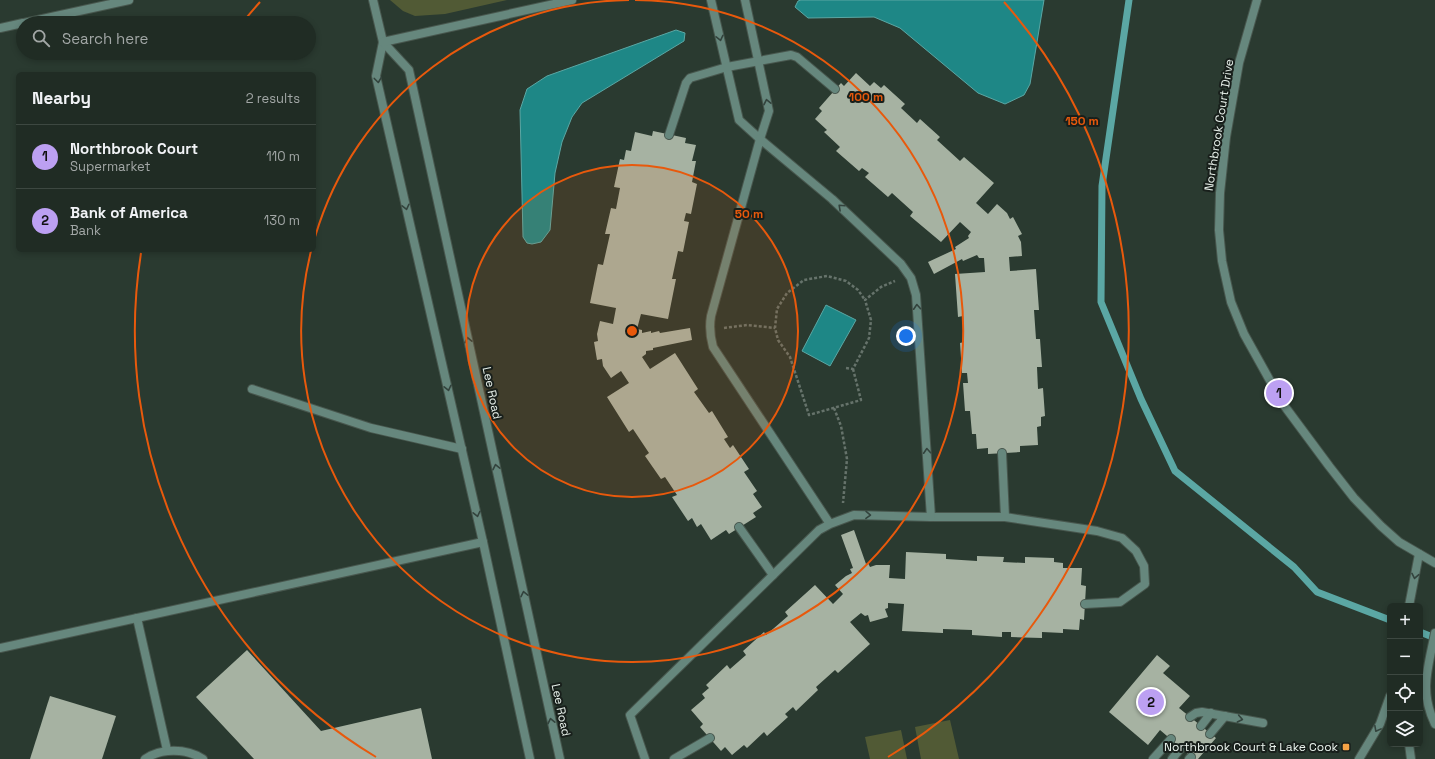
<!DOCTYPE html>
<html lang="en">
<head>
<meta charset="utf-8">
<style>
  body { margin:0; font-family:"Space Grotesk",sans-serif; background:#28342c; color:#f1f3f6 }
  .controls { position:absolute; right:12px; bottom:12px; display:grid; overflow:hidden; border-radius:6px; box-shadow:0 2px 6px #0003 }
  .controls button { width:36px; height:36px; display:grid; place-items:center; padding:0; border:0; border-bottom:1px solid #3d4841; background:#202c24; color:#f1f3f6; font:20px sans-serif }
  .you { position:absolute; left:906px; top:336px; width:14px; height:14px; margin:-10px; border:3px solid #fff; border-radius:50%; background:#1a73e8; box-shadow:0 0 0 6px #1a73e833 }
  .badge { display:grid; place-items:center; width:26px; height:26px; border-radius:50%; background:#bca0f2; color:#111; font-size:13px; font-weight:700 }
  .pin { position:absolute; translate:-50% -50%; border:2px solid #fff; box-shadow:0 1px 4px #0006 }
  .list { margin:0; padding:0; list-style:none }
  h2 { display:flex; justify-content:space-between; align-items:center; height:52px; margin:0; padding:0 16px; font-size:17px }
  h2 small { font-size:13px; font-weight:400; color:#a2a7a6 }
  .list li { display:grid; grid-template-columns:26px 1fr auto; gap:12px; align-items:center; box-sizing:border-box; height:64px; padding:0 16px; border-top:1px solid #3d4841 }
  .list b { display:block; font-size:15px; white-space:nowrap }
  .list p { margin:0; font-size:13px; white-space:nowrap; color:#a2a7a6 }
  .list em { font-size:13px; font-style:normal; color:#a2a7a6 }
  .icon { flex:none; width:22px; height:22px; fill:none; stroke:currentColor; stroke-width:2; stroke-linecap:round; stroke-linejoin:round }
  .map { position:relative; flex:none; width:1435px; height:759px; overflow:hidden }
  .search { position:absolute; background:#202c24; box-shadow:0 2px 6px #0003; left:16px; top:16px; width:300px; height:44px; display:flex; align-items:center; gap:10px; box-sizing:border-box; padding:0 14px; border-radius:22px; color:#a2a7a6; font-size:15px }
  .panel { position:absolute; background:#202c24; box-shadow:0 2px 6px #0003; left:16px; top:72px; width:300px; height:180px; border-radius:6px }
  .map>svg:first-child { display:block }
</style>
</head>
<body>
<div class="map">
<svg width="1435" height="759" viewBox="0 0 1435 759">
  <rect width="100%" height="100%" fill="#2a3a30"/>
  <g fill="#515a35">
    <path d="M390 0H507L445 14 415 16 403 11Z"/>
    <path d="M950 720 959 759H921L915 727Z"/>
    <path d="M901 730 907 759H870L865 737Z"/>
  </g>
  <g fill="#1e8786" stroke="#5ba7a4">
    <path d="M801 0H1044L1030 84 1024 95 1005 104 978 93 900 28 874 17 808 18 795 7 798 1Z"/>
    <path d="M676 30 685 33 684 41 582 103 572 117 562 142 555 173 550 230 541 242 532 244 527 243 523 237 520 110 527 89 547 76Z"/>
    <path d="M826 305 856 320 830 366 802 351Z"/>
  </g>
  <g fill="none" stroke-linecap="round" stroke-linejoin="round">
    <g stroke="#5ba7a4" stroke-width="7">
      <path d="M1129 0 1102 186 1101 302 1141 399 1175 471 1294 567 1317 592 1390 620"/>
      <path d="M1420 632 1435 638"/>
    </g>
  </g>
  <g fill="#a6b2a2">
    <path d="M856 73 870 86 874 82 881 88 884 85 905 104 901 108 917 123 920 119 940 137 937 140 960 161 964 157 994 183 976 203 988 214 997 204 1007 213 1010 219 1013 217 1022 234 1018 236 1021 242 1022 256 1009 257 1010 271 1036 269 1039 310H1034L1036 339H1040L1042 367H1037L1038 389 1043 388 1045 416 1041 417V426L1037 427 1038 445 1020 446V452L988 454V448L977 449 976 434H972L970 411H965L963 383H968L967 373H962L960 343 964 342 963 316 958 317 955 274 985 272 984 258H979L977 255 963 261 962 259 934 274 928 262 956 249 955 247 969 238 968 236 971 232 960 222 941 242 910 216 913 212 892 193 888 197 865 177 869 173 862 168 859 171 836 151 840 147 824 132 827 130 815 119 822 111 819 108 841 83 844 86Z"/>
    <path d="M653 131 686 138 685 143 696 145 692 161H696L692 182 697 184 691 214 686 213 684 221 689 222 683 252 678 251 672 279H676L668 319 641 314 637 329 642 330V333L651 331V333L659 331 660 333 690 328 692 340 653 348V350L646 351V354L642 357 650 369 675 353 698 389 694 392 709 413 712 411 728 437 724 439 730 448 733 445 749 469 744 472 757 491 753 494 762 507 753 513 756 517 729 534 726 530 711 540 701 524 697 527 692 518 688 521 672 497 677 495 665 477 661 479 645 456 649 453 633 429 629 432 607 397 629 383 621 371 611 378 603 366 602 359 597 360 594 342 598 341 597 334 600 321 613 324 616 308 590 303 598 264 603 265 610 234H605L611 208 616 209 620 188 614 187 620 159 624 160 626 150 631 151 635 132 652 136Z"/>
    <path d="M854 530 866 564 868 563 870 567 876 565H890L889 578 905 579 906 552 946 554V559L977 561V556L1004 557 1003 562 1025 563V557L1054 558V562L1063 563V568H1082L1081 585 1086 586 1084 620 1080 619 1079 630 1063 629V633L1042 632V638L1011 637V632H1002V637L972 635V630L943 629V633L902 631 904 604 888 603V608L885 609 888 617 870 622 868 615 865 616 861 613 850 622 870 644 838 673 835 670 816 687 818 690 796 711 793 707 785 714 788 717 767 736 764 732 747 748 744 745 732 755 725 747 721 751 700 727 703 724 691 710 705 698 702 694 709 688 706 685 727 665 730 669 746 655 743 651 764 632 766 635 788 616 785 612 815 585 833 604 843 594 835 585 846 576 852 573 850 569 853 568 841 535Z"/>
    <path d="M247 650 321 731 421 708 432 759H254L196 697Z"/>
    <path d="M1157 655 1170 666 1163 673 1190 696 1179 708 1216 738 1198 759H1194L1160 730 1148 745 1109 712Z"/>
    <path d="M50 696 116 716 102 759H30Z"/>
  </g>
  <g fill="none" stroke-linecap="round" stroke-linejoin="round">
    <defs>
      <g id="service">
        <path d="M711 0 739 120 760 139 769 111 745 0"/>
        <path d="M1257 0 1239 63 1226 137 1220 193 1219 230 1222 261 1231 302 1244 334 1283 404 1329 466 1354 498 1381 526 1399 542 1435 563"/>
        <path d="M669 135 686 83 690 78 727 67 791 55 797 57 835 89"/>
        <path d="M252 389 371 428 462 449"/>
        <path d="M1002 453 1005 517"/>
        <path d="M931 517H1005L1097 531 1122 538 1136 551 1144 566 1145 584 1120 602 1085 604"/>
        <path d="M739 527 773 575"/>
        <path d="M1409 606 1419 554"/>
        <path d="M137 618 167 750"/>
        <path d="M1435 633C1428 668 1419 691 1435 724"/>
        <path d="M0 648 483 542"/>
        <path d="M1190 717 1196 713 1202 712 1263 723"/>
        <path d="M1201 726 1211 713"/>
        <path d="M1210 734 1225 716"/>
        <path d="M1409 744 1411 759"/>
        <path d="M145 759C161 748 186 748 203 759"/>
        <path d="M645 759 630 715 819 530 830 524 854 515 931 517 916 295 911 278 901 264 832 199 760 139 711 316C709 328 710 336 713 347L830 524"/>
        <path d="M674 759 710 738"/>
        <path d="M1153 759 1171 739"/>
        <path d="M1172 759 1181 748"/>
        <path d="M1189 759 1191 757"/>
        <path d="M1359 759 1380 724 1390 696"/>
      </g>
      <g id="minor">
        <path d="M373 0 383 42 376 76 483 542 530 759"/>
        <path d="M24 23 129 0"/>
        <path d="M0 28 23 23"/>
        <path d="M383 42 409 70 560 759"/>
        <path d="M383 42 572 0"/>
      </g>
    </defs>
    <use href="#service" stroke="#48574e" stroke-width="10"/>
    <use href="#minor" stroke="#48574e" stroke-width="10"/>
    <g stroke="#66736b" stroke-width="2.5" stroke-dasharray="3 2" stroke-linecap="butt">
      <path d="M724 328 747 325 775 328"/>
      <path d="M846 368 853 369 869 338 871 320 865 300 881 287 895 281"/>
      <path d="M853 369 861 400 809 415 790 357 778 340 775 328 777 309 787 293 804 280 827 276 846 281 858 290 865 300"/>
      <path d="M834 408 841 426 847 459 843 503"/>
    </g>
    <use href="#service" stroke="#66877d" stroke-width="8"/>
    <use href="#minor" stroke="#66877d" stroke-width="8"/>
  </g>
  <defs><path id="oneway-chevron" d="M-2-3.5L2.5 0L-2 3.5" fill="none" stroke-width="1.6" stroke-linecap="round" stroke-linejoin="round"/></defs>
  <g stroke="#33433d">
    <use href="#oneway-chevron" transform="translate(720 38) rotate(77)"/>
    <use href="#oneway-chevron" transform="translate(378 80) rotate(83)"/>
    <use href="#oneway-chevron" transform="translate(767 102) rotate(-102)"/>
    <use href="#oneway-chevron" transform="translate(406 207) rotate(77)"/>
    <use href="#oneway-chevron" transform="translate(841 207) rotate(-137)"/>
    <use href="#oneway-chevron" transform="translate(917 307) rotate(-94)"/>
    <use href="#oneway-chevron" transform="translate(468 340) rotate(-102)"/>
    <use href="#oneway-chevron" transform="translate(448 388) rotate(77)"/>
    <use href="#oneway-chevron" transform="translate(927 451) rotate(-94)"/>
    <use href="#oneway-chevron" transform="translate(496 467) rotate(-102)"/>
    <use href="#oneway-chevron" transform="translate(477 514) rotate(77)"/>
    <use href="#oneway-chevron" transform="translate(868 515) rotate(1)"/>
    <use href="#oneway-chevron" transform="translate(1415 576) rotate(101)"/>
    <use href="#oneway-chevron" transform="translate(524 594) rotate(-102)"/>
    <use href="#oneway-chevron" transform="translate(1240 719) rotate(11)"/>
    <use href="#oneway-chevron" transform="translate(551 721) rotate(-102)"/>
    <use href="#oneway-chevron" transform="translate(1377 729) rotate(118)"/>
  </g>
  <circle cx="632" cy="331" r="166" fill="#e8590c" fill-opacity=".12"/>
  <g fill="none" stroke="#e8590c" stroke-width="2">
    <circle cx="632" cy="331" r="166"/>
    <path d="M315 237A331 331 0 0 1 629 0M635 0A331 331 0 1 1 311 251"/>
    <path d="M376 757A497 497 0 0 1 141 253M243 22A497 497 0 0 1 260 2M1004 2A497 497 0 0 1 888 757"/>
  </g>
  <rect fill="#f5a345" stroke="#181f1b" stroke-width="1.5" x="1342" y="743" width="8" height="8" rx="2"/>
  <g text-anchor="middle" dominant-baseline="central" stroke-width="4" stroke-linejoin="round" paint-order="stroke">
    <g font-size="12" fill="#e8f1eb" stroke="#181f1b">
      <text transform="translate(1219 125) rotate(-81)">Northbrook Court Drive</text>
      <text transform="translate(492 393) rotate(78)">Lee Road</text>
      <text transform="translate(561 710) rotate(78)">Lee Road</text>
    </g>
    <g font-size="12" fill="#e8f1eb" stroke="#181f1b" text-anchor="end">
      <text x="1338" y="747">Northbrook Court &amp; Lake Cook</text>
    </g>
  </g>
  <circle cx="632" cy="331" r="6" fill="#e8590c" stroke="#181f1b" stroke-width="2"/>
  <g font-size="12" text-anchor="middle" font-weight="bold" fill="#e8590c" stroke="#181f1b" stroke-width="4" stroke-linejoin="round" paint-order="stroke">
    <text x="866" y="101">100 m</text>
    <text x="1082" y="125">150 m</text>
    <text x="749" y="218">50 m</text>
  </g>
</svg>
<div class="controls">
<button>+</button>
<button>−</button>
<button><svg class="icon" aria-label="locate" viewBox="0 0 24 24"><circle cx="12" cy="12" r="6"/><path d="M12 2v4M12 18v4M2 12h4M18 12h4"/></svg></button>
<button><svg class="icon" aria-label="layers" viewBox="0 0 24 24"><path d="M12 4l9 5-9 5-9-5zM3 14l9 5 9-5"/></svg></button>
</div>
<div class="you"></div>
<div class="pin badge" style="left:1279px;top:393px">1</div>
<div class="pin badge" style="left:1151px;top:702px">2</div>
<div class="search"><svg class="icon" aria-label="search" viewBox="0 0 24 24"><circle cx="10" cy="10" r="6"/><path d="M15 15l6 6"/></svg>Search here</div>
<section class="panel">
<h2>Nearby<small>2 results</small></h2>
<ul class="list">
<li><span class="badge">1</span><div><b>Northbrook Court</b><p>Supermarket</p></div><em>110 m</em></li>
<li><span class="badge">2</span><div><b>Bank of America</b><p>Bank</p></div><em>130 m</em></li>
</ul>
</section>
</div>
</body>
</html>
